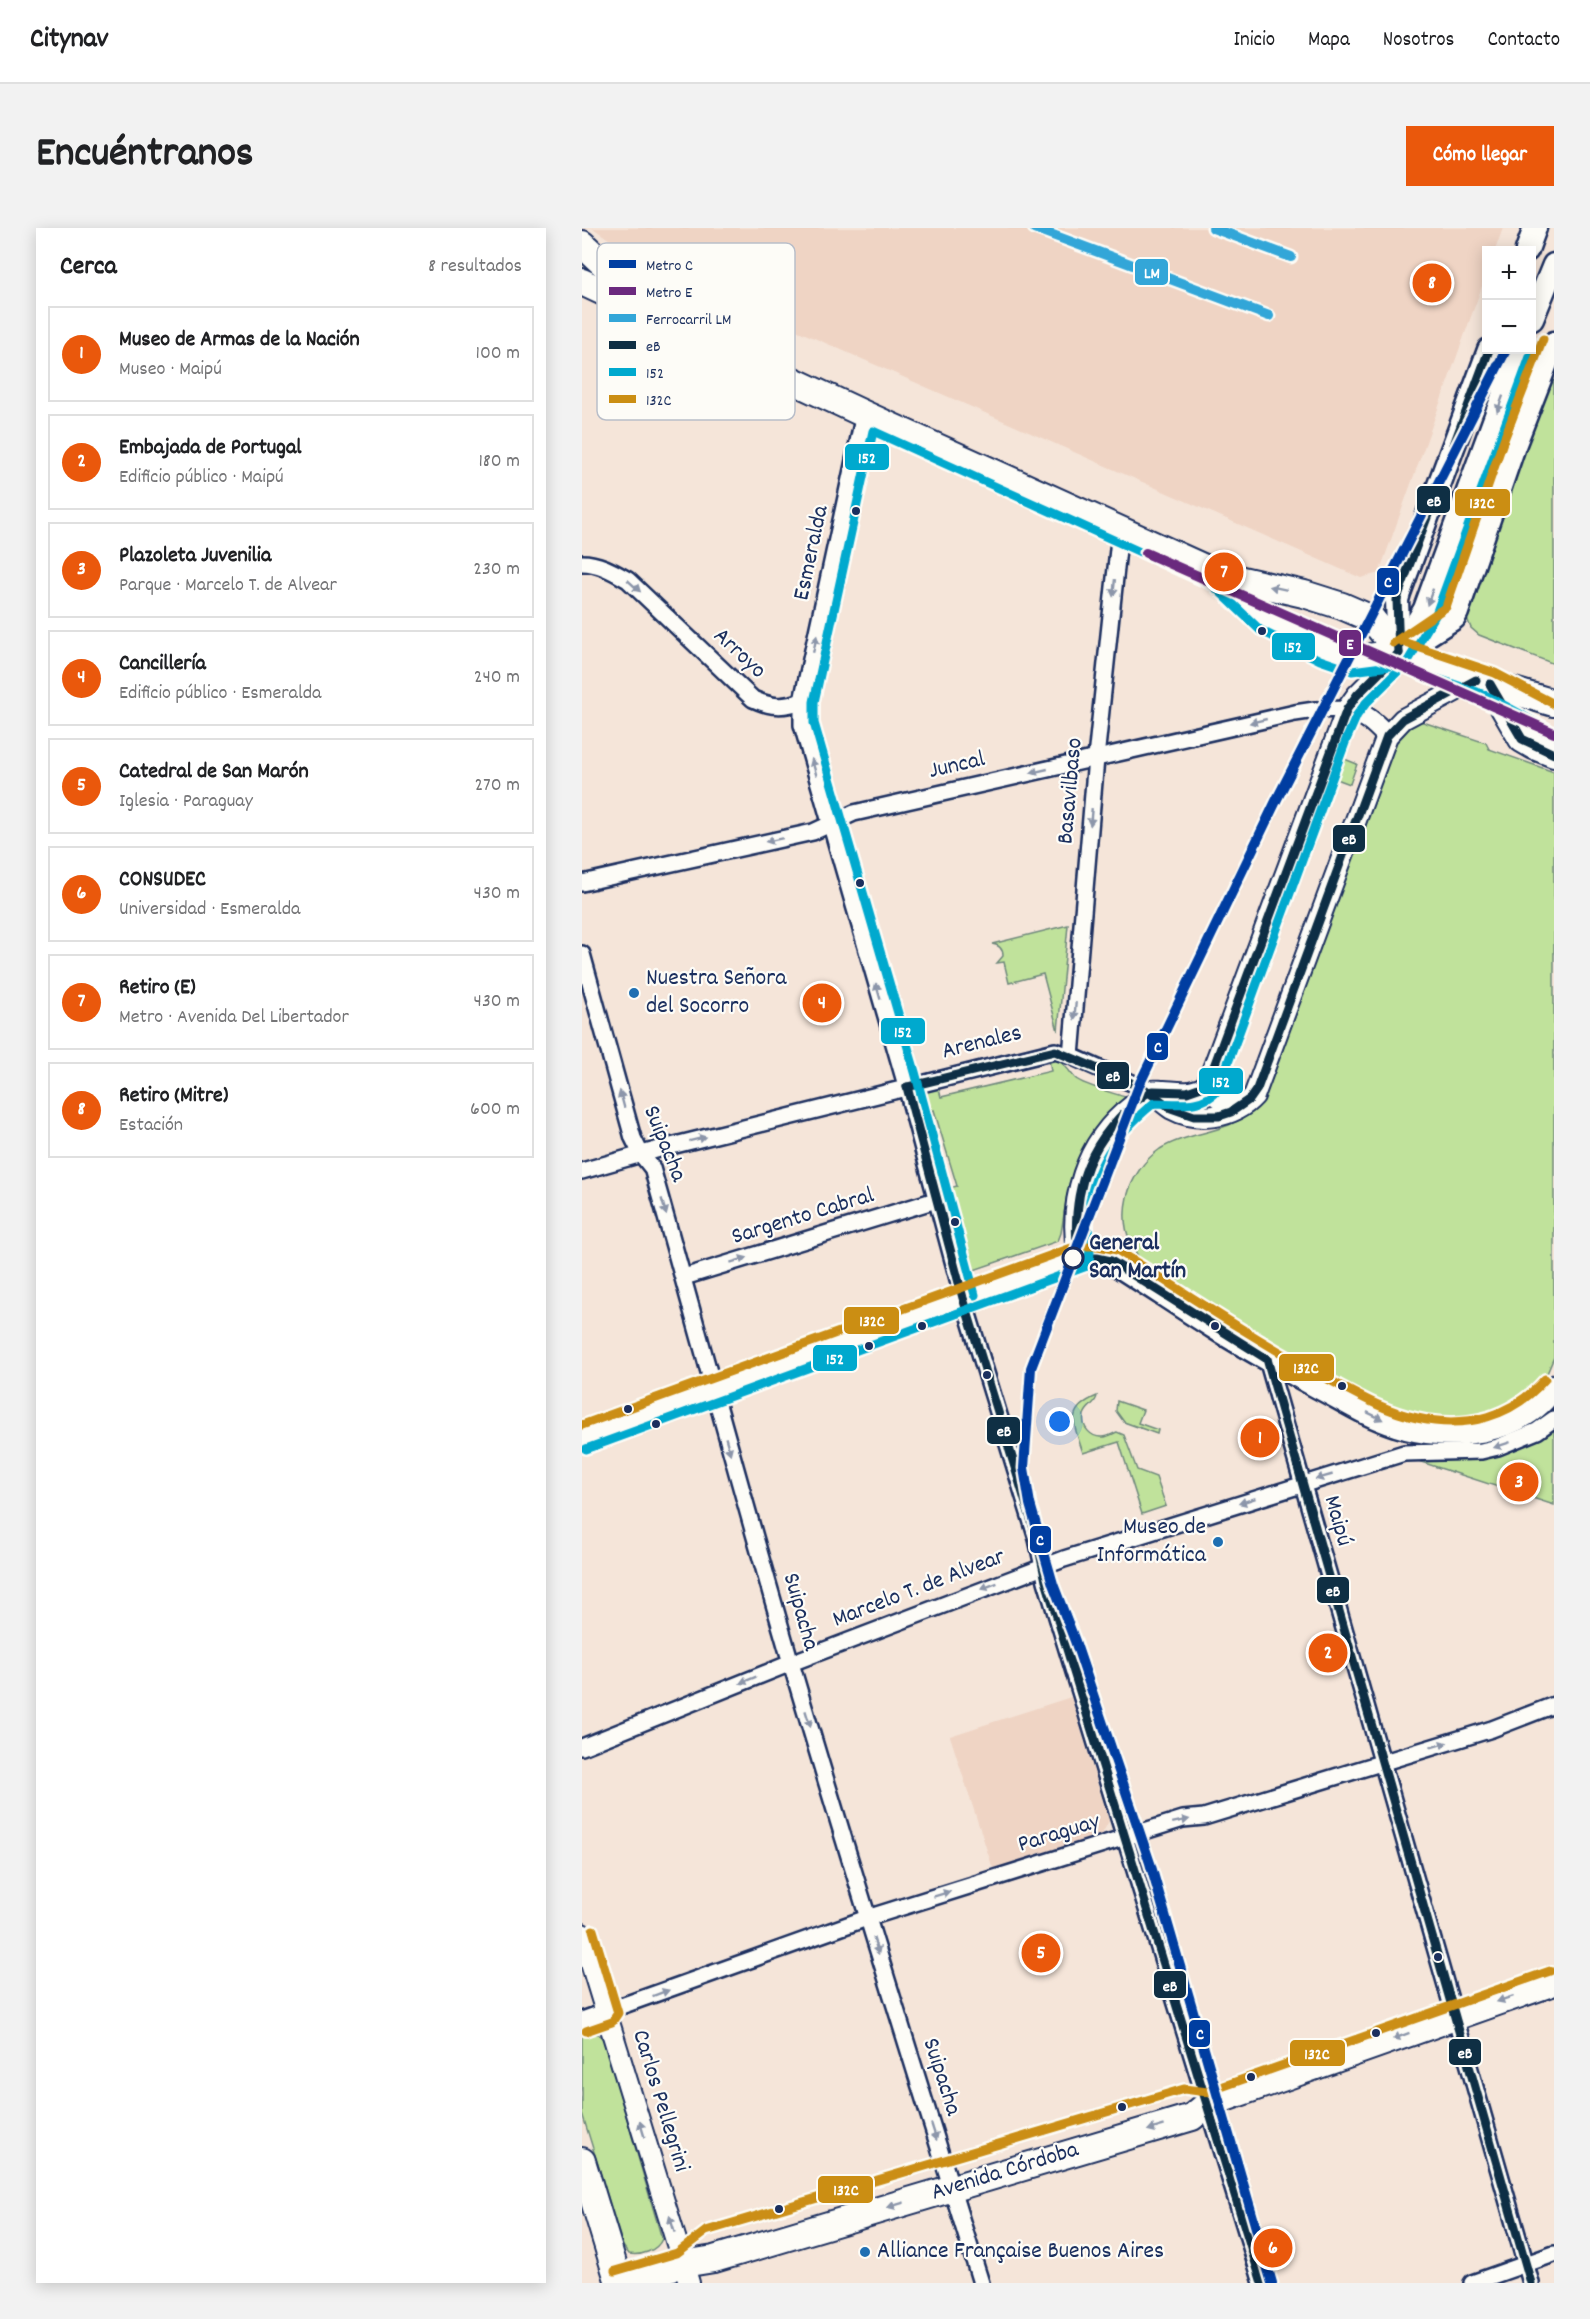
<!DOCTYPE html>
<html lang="es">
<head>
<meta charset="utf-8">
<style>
  body { margin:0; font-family:Dekko,sans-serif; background:#f2f2f2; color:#202124 }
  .controls { position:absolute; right:18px; top:18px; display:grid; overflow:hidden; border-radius:0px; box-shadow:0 3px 15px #0003 }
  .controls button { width:54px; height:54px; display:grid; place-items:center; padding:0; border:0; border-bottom:2px solid #e0e0e0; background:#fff; color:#202124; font:30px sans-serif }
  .you { position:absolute; left:478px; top:1194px; width:21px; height:21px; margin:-15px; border:4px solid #fff; border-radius:50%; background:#1a73e8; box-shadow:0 0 0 9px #1a73e833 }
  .badge { display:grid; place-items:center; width:39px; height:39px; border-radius:50%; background:#ea580c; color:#fff; font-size:20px; font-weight:700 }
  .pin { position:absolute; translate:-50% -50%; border:3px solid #fff; box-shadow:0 2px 6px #0006 }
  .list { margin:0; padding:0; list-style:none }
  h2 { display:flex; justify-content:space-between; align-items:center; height:78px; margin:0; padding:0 24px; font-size:26px }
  h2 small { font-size:20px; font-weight:400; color:#757577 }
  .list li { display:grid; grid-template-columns:39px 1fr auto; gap:18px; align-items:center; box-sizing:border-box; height:96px; margin:0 12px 12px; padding:0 12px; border:2px solid #e0e0e0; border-radius:0px }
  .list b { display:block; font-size:22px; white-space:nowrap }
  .list p { margin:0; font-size:20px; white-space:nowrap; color:#757577 }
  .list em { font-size:20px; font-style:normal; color:#757577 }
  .map { position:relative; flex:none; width:972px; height:2055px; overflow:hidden; border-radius:0px }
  header { display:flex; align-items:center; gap:36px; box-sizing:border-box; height:84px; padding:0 30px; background:#fff; border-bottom:2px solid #e0e0e0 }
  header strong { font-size:28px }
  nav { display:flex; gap:33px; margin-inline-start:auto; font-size:21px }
  .intro { display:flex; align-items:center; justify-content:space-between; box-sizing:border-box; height:144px; padding:0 36px }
  h1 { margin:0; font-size:42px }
  .button { padding:15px 27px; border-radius:0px; background:#ea580c; color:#fff; font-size:21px; font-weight:700 }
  main { display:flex; gap:36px; padding:0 36px }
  aside { flex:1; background:#fff; border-radius:0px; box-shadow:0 3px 15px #0003 }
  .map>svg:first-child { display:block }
</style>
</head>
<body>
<header>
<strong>Citynav</strong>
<nav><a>Inicio</a><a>Mapa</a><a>Nosotros</a><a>Contacto</a></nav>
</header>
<div class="intro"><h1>Encuéntranos</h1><a class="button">Cómo llegar</a></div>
<main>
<aside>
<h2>Cerca<small>8 resultados</small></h2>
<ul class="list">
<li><span class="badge">1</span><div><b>Museo de Armas de la Nación</b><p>Museo · Maipú</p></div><em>100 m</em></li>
<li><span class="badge">2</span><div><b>Embajada de Portugal</b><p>Edificio público · Maipú</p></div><em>180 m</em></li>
<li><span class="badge">3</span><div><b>Plazoleta Juvenilia</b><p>Parque · Marcelo T. de Alvear</p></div><em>230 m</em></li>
<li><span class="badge">4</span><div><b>Cancillería</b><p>Edificio público · Esmeralda</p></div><em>240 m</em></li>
<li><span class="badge">5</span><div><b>Catedral de San Marón</b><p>Iglesia · Paraguay</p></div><em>270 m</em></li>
<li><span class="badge">6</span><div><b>CONSUDEC</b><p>Universidad · Esmeralda</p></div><em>430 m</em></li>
<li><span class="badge">7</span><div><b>Retiro (E)</b><p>Metro · Avenida Del Libertador</p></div><em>430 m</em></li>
<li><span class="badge">8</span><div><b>Retiro (Mitre)</b><p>Estación</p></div><em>600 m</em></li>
</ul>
</aside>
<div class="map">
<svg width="972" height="2055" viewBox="0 0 972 2055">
  <rect width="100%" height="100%" fill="#f5e5d9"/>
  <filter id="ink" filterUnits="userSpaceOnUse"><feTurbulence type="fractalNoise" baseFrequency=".0167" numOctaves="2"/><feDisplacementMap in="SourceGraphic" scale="12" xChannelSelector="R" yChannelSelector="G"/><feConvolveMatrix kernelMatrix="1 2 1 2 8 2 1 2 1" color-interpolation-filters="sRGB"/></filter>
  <g filter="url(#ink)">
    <g fill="#efd4c4">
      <path d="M11 0H921L913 22H904V47L797 345 779 350 59 34Z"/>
      <path d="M489 1469 527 1593 520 1606 411 1641 368 1508Z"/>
    </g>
    <g fill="#c0e29b" stroke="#6e887c" stroke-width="1.5">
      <path d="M972 135V436L897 407 889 400 884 388Z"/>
      <path d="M838 493 904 515 907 521 972 544V1129L961 1155 932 1183 912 1196H862L833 1192 801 1180 676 1109 670 1117 647 1103 653 1094C604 1067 529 1039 545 969 550 950 562 932 578 921 607 903 646 906 671 882L809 511 831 494Z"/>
      <path d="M760 530 775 536 768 556 752 550Z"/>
      <path d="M486 697 476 803 461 746 427 755 422 734 415 735 421 728C421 721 418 717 410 716Z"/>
      <path d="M467 831C481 831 484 840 493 850 500 857 531 865 543 869L538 878 513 903 495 936 485 967 479 1005 476 1013 392 1042 385 1037 364 961 375 958 352 882 341 885 339 871 341 866 356 857 359 869 469 843Z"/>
      <path d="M515 1168C514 1176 505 1178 502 1187 499 1199 509 1210 521 1209 526 1209 530 1206 535 1204L542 1207 555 1242 574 1249 584 1278 560 1286 537 1214 501 1225C492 1196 482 1182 515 1168Z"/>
      <path d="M535 1173 561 1182 556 1195 576 1202 575 1206 542 1194 534 1183Z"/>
      <path d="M972 1201V1277L830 1231 855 1230 928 1223Z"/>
      <path d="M7 1804 16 1806 22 1812 80 2011C75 2023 59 2028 47 2026L41 2018 0 1885V1806Z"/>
    </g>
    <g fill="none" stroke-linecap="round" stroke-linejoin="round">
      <defs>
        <g id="minor">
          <path d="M282 186 220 473V497L321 847 381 1070 455 1311 464 1353 680 2055"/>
          <path d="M0 335C17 335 32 344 46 352L171 471C189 479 201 480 220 473"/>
          <path d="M0 655 231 604 272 585 713 485 733 482 765 481"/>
          <path d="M0 726 51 910 59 926 70 940C117 1105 161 1271 209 1435 270 1643 335 1848 399 2055"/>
          <path d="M489 828 514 530 538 302"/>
          <path d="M0 943 81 920 473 823 489 828 568 863"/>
          <path d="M102 1049 354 972"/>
          <path d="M685 1131 949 2055"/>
          <path d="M0 1519 209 1435 482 1331 822 1225 899 1223 916 1219 955 1203 972 1191"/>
          <path d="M0 1792 285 1690 601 1591 622 1589 910 1501 972 1477"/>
          <path d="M890 2055 972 2026"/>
        </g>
        <g id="tertiary">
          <path d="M765 481C783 486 792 494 805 508"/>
          <path d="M625 857 637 869 660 877"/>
          <path d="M568 863C575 869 582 876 590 881 616 895 652 890 672 868L805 508 821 491 894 452"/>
          <path d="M496 1030C486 973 503 914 550 878 555 874 562 866 568 863 571 862 578 863 582 863 599 864 611 867 625 857L765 481 775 467 817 425"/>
          <path d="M0 1706 107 2055"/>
        </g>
        <g id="secondary">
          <path d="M945 22 953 0"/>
          <path d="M950 91 972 37"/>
          <path d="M819 422 843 381 938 122"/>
          <path d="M817 425 872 390 875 384 932 218 972 115"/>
          <path d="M817 425 815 372 817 365 907 122"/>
          <path d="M0 1210 496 1030H515L529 1033C564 1055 598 1078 633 1100 666 1121 701 1140 736 1159 761 1172 787 1189 814 1197 866 1214 939 1208 972 1159"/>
        </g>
        <g id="primary">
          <path d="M0 16 28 42 60 77"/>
          <path d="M0 54 282 186 638 347 722 366 760 378 790 391 817 425"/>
          <path d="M638 347 684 392 743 421 771 431 817 425 908 456 972 475"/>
          <path d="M908 456 940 511 952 518 972 526"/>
          <path d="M36 2055 101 2036 132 2031 610 1889 626 1876 972 1754"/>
        </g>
        <path id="trunk" d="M0 1933 37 2055"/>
      </defs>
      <use href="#minor" stroke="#1b2f5e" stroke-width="20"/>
      <use href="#tertiary" stroke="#1b2f5e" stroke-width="24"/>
      <use href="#secondary" stroke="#1b2f5e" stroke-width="27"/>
      <use href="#primary" stroke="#1b2f5e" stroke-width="30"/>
      <use href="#trunk" stroke="#1b2f5e" stroke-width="30"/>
      <use href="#minor" stroke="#fdfcf7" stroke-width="15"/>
      <use href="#tertiary" stroke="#fdfcf7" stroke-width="20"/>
      <use href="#secondary" stroke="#fdfcf7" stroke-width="22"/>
      <use href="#primary" stroke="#fdfcf7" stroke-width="26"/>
      <use href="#trunk" stroke="#fdfcf7" stroke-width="26"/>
      <defs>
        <g id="bus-1">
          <path d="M817 425 815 372 817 365 907 122"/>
          <path d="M908 456 940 511 972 526"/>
          <path d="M325 859 381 1070 455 1311 464 1353 680 2055"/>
          <path d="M325 859 473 823 561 860 589 880 612 888H637L649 884 668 871 675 861 805 508 821 491 894 452"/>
          <path d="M496 1030C488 959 508 908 566 864L571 863 605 864 625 857 765 481 775 467 817 425"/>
          <path d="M496 1030H515L529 1033 685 1131"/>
          <path d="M685 1131 949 2055"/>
        </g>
        <g id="bus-2">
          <path d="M393 1067 333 844 232 495V474L291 203 631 357 678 402 738 432 770 443 816 437 903 467 966 501"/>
          <path d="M4 1221 505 1038C511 1027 506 1009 506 997 506 945 533 906 572 875 593 875 621 881 636 862L764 512 775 487 784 475 826 433 854 386 949 126"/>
        </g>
        <g id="bus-3">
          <path d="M821 414 913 445 972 476"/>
          <path d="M811 415 864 379 921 214 961 111"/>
          <path d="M0 1197 495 1018H516L535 1022C603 1065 669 1109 740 1148 771 1164 801 1183 835 1190 885 1201 930 1189 963 1151"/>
          <path d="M4 1803 30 1794 36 1785 11 1702"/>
          <path d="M33 2043 95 2025 124 2003 602 1861 625 1864 968 1743"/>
        </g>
      </defs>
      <use href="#bus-1" stroke="#fdfcf7" stroke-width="14"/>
      <use href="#bus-2" stroke="#fdfcf7" stroke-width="14"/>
      <use href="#bus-3" stroke="#fdfcf7" stroke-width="14"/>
      <use href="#bus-1" stroke="#0f2f44" stroke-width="9"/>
      <use href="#bus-2" stroke="#00a9ce" stroke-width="9"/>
      <use href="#bus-3" stroke="#cb8e13" stroke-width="9"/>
      <defs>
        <g id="rail-1">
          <path d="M452 0 687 88"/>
          <path d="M631 0 709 29"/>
        </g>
      </defs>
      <use href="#rail-1" stroke="#fdfcf7" stroke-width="15"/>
      <use href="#rail-1" stroke="#33a6d8" stroke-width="10"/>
      <defs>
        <path id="metro-1" d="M690 2055 568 1635 493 1413 471 1356 448 1276 442 1240 449 1140 558 855 695 571 924 122"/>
        <path id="metro-2" d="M564 325 972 505"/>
      </defs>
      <use href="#metro-1" stroke="#fdfcf7" stroke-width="15"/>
      <use href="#metro-2" stroke="#fdfcf7" stroke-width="15"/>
      <use href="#metro-1" stroke="#003ea1" stroke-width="10"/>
      <use href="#metro-2" stroke="#6b297e" stroke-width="10"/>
    </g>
    <defs><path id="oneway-solid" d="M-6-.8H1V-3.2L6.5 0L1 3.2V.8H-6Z" transform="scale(1.5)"/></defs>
    <g fill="#8c96aa">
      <use href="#oneway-solid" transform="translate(918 176) rotate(110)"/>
      <use href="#oneway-solid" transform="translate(52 358) rotate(42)"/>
      <use href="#oneway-solid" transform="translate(532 360) rotate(96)"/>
      <use href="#oneway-solid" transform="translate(696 360) rotate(-168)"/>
      <use href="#oneway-solid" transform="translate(848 369) rotate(110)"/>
      <use href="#oneway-solid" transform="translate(233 416) rotate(-78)"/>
      <use href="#oneway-solid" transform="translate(676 493) rotate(167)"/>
      <use href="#oneway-solid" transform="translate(232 539) rotate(-106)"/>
      <use href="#oneway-solid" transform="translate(457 543) rotate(167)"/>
      <use href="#oneway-solid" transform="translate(509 589) rotate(95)"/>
      <use href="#oneway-solid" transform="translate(192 612) rotate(168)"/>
      <use href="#oneway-solid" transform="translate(296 763) rotate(-106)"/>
      <use href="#oneway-solid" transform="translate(493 783) rotate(95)"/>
      <use href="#oneway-solid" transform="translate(40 871) rotate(-105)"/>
      <use href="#oneway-solid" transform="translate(116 911) rotate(-14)"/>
      <use href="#oneway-solid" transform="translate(82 979) rotate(74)"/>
      <use href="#oneway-solid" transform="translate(157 1032) rotate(-17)"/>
      <use href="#oneway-solid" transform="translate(793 1188) rotate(26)"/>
      <use href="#oneway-solid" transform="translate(920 1217) rotate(162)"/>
      <use href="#oneway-solid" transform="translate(146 1218) rotate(74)"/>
      <use href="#oneway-solid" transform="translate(742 1249) rotate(164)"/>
      <use href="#oneway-solid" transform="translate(665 1273) rotate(162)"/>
      <use href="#oneway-solid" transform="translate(407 1358) rotate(159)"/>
      <use href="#oneway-solid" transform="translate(166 1452) rotate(158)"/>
      <use href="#oneway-solid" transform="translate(226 1491) rotate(73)"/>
      <use href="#oneway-solid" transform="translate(857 1517) rotate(-17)"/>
      <use href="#oneway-solid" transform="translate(599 1593) rotate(-12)"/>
      <use href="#oneway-solid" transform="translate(360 1666) rotate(-17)"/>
      <use href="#oneway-solid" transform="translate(294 1718) rotate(72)"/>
      <use href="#oneway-solid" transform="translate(79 1765) rotate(-20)"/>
      <use href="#oneway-solid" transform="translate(923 1771) rotate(161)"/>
      <use href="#oneway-solid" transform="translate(819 1808) rotate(160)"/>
      <use href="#oneway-solid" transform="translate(574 1900) rotate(163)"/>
      <use href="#oneway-solid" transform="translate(60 1901) rotate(-107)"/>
      <use href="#oneway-solid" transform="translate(352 1904) rotate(72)"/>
      <use href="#oneway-solid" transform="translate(314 1977) rotate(163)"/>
      <use href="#oneway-solid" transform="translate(90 1996) rotate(-107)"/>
    </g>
  </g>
  <g fill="#1b2f5e" stroke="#fdfcf7" stroke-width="2">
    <circle cx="274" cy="283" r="5"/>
    <circle cx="680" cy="403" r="5"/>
    <circle cx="278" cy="655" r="5"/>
    <circle cx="373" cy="994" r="5"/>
    <circle cx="340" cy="1098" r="5"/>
    <circle cx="633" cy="1098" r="5"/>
    <circle cx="287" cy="1118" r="5"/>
    <circle cx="405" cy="1147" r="5"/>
    <circle cx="760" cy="1158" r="5"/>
    <circle cx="46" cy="1181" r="5"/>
    <circle cx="74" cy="1196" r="5"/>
    <circle cx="856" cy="1729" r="5"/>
    <circle cx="794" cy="1805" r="5"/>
    <circle cx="669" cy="1849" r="5"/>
    <circle cx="540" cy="1879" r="5"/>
    <circle cx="197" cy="1981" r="5"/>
  </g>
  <g fill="#1f6fb2" stroke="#fdfcf7" stroke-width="2">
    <circle cx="52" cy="765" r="6"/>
    <circle cx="636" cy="1314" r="6"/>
    <circle cx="283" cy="2024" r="6"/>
  </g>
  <circle fill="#fdfcf7" stroke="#1b2f5e" stroke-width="3" cx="491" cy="1030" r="10"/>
  <g text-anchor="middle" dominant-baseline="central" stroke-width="4.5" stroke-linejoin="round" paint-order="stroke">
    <g font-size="24" fill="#1b2f5e" stroke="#fdfcf7">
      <text transform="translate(230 325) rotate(-78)">Esmeralda</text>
      <text transform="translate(157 426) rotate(43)">Arroyo</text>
      <text transform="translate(375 538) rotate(-13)">Juncal</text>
      <text transform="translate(489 563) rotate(-85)">Basavilbaso</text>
      <text transform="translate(400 815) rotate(-14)">Arenales</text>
      <text transform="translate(82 916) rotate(68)">Suipacha</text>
      <text transform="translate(221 989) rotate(-17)">Sargento Cabral</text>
      <text transform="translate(755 1293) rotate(74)">Maipú</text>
      <text transform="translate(337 1361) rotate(-21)">Marcelo T. de Alvear</text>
      <text transform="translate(218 1384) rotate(74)">Suipacha</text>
      <text transform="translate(477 1606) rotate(-17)">Paraguay</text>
      <text transform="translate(359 1849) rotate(72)">Suipacha</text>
      <text transform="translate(78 1873) rotate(73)">Carlos Pellegrini</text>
      <text transform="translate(423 1944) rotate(-17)">Avenida Córdoba</text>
    </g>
    <g font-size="24" fill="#1b2f5e" stroke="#fdfcf7" text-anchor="start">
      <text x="64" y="751">Nuestra Señora<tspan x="64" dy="28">del Socorro</tspan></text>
      <text x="624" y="1300" text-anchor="end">Museo de<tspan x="624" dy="28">Informática</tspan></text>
      <text x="295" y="2024">Alliance Française Buenos Aires</text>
    </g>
    <g font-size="24" font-weight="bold" fill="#1b2f5e" stroke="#fdfcf7" text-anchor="start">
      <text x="507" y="1016">General<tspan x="507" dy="28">San Martín</tspan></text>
    </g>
  </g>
  <rect x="15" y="15" width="198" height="177" rx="9" fill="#fdfcf7" stroke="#b9bec9" stroke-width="1.5"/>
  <rect x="27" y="32" width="27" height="8" fill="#003ea1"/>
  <rect x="27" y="59" width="27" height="8" fill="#6b297e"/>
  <rect x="27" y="86" width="27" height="8" fill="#33a6d8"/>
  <rect x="27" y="113" width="27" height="8" fill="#0f2f44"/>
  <rect x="27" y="140" width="27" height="8" fill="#00a9ce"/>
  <rect x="27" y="167" width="27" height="8" fill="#cb8e13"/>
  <g font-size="16" fill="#1b2f5e">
    <text x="64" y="42">Metro C</text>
    <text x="64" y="69">Metro E</text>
    <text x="64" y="96">Ferrocarril LM</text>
    <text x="64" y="123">eB</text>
    <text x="64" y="150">152</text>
    <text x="64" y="177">132C</text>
  </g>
  <g stroke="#fdfcf7" stroke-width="2">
    <rect x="552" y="30" width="35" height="28" rx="6" fill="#33a6d8"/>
    <rect x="262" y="215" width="46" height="28" rx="6" fill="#00a9ce"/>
    <rect x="834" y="257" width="35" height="29" rx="6" fill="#0f2f44"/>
    <rect x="872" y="260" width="57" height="29" rx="6" fill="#cb8e13"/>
    <rect x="794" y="339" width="24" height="29" rx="6" fill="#003ea1"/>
    <rect x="756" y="401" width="24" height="28" rx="6" fill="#6b297e"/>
    <rect x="689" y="404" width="45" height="29" rx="6" fill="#00a9ce"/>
    <rect x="750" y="596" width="34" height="29" rx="6" fill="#0f2f44"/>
    <rect x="298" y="789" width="46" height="28" rx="6" fill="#00a9ce"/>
    <rect x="564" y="804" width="23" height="29" rx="6" fill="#003ea1"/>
    <rect x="514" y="833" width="34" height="29" rx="6" fill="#0f2f44"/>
    <rect x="616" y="839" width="46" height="28" rx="6" fill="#00a9ce"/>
    <rect x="261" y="1078" width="57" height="29" rx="6" fill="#cb8e13"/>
    <rect x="230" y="1116" width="46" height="28" rx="6" fill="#00a9ce"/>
    <rect x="696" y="1125" width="57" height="29" rx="6" fill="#cb8e13"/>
    <rect x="404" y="1188" width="35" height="29" rx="6" fill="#0f2f44"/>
    <rect x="447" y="1297" width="23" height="29" rx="6" fill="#003ea1"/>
    <rect x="734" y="1348" width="34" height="28" rx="6" fill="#0f2f44"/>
    <rect x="571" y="1742" width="34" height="29" rx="6" fill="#0f2f44"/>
    <rect x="606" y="1791" width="23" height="29" rx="6" fill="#003ea1"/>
    <rect x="866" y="1810" width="34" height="28" rx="6" fill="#0f2f44"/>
    <rect x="707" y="1811" width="57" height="28" rx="6" fill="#cb8e13"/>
    <rect x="235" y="1947" width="57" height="29" rx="6" fill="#cb8e13"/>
  </g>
  <g font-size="16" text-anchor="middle" font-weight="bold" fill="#fff">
    <text x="570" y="50">LM</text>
    <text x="285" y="235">152</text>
    <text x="852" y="278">eB</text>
    <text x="900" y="280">132C</text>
    <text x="806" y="359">C</text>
    <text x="768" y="421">E</text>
    <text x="711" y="424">152</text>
    <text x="767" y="616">eB</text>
    <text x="321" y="809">152</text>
    <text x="576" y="824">C</text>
    <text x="531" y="853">eB</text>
    <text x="639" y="859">152</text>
    <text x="290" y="1098">132C</text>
    <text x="253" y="1136">152</text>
    <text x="724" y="1145">132C</text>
    <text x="422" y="1208">eB</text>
    <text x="458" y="1317">C</text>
    <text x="751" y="1368">eB</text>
    <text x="588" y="1763">eB</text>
    <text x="618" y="1811">C</text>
    <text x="883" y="1830">eB</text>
    <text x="735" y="1831">132C</text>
    <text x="264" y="1967">132C</text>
  </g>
</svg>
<div class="controls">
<button>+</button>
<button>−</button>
</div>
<div class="you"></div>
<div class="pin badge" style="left:678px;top:1210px">1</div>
<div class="pin badge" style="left:746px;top:1425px">2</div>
<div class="pin badge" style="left:937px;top:1254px">3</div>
<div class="pin badge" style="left:240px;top:775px">4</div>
<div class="pin badge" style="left:459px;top:1725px">5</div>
<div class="pin badge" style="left:691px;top:2020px">6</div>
<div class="pin badge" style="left:642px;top:344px">7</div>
<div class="pin badge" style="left:850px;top:55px">8</div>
</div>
</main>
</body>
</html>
